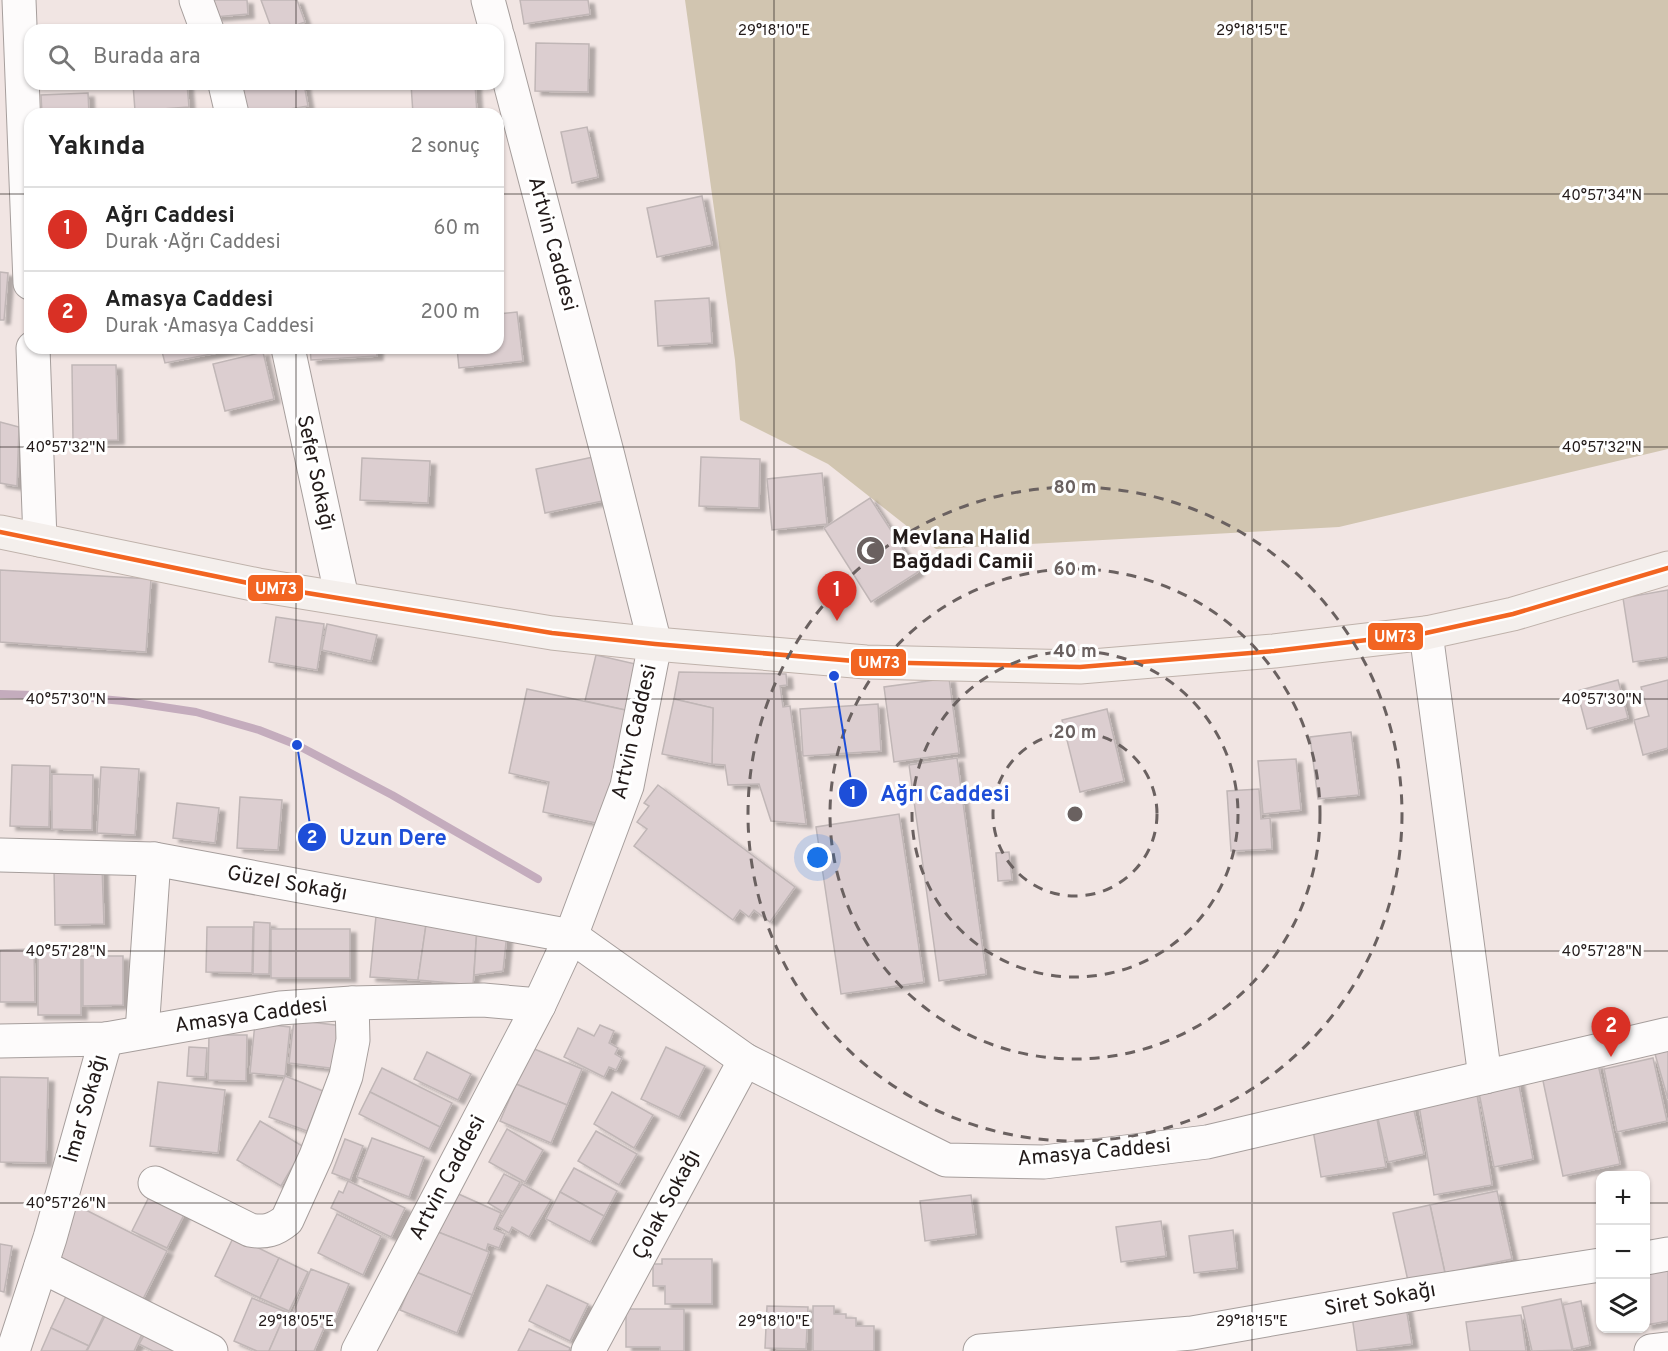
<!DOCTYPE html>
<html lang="tr">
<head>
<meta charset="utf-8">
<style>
  body { margin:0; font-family:Overpass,sans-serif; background:#f6f6f6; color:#222 }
  .controls { position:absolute; right:18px; bottom:18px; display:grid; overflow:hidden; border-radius:12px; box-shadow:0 2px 4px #0004 }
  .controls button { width:54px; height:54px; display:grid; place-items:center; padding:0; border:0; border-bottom:2px solid #e0e0e0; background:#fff; color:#222; font:30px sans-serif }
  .you { position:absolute; left:818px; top:858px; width:21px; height:21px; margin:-15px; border:4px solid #fff; border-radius:50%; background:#1a73e8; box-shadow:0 0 0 9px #1a73e833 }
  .badge { display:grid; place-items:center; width:39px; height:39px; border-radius:50%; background:#d93025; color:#fff; font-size:20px; font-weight:700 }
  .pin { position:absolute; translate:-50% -50px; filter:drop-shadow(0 2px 3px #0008) }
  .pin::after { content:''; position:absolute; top:32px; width:21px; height:18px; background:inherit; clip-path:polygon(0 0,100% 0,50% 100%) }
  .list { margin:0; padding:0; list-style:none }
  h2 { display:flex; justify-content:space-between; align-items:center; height:78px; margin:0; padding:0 24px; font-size:26px }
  h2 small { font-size:20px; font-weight:400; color:#767676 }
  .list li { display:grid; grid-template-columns:39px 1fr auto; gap:18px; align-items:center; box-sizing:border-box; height:84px; padding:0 24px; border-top:2px solid #e0e0e0 }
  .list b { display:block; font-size:22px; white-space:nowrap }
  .list p { margin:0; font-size:20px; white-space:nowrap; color:#767676 }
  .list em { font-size:20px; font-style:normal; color:#767676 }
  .icon { flex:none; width:33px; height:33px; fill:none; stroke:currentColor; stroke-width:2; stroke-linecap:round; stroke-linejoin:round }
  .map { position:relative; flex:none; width:1668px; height:1351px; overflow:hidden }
  .search { position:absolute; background:#fff; box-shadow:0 2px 4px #0004; left:24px; top:24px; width:480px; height:66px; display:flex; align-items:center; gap:15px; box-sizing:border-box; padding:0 21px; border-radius:18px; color:#767676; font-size:22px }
  .panel { position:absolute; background:#fff; box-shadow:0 2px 4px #0004; left:24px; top:108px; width:480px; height:246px; border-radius:18px }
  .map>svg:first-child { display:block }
</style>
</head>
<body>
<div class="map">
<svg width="1668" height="1351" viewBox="0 0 1668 1351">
  <defs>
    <filter id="shadow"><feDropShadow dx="6" dy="4" stdDeviation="1.5" flood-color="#0004"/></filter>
  </defs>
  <rect width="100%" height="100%" fill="#f1e5e3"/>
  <path fill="#d1c5b0" d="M685 0H1668V449L1339 527 936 549 828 464 740 420 735 360Z"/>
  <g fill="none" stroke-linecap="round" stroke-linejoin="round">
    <path stroke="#c4acbd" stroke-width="8" d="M0 694 69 696 123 701 196 712 259 730 297 745 392 795 538 879"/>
  </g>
  <g fill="#dcced0" stroke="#c0b6b6" stroke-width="1.5" filter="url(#shadow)">
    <path d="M213 0H247L248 14 214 17Z"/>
    <path d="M261 0H297L305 22 282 30H272Z"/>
    <path d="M520 0H588L590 14 524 24Z"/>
    <path d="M536 43 589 44 588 92 535 91Z"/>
    <path d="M133 84H187L189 107 135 111Z"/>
    <path d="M238 84H304L308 106 259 114H243Z"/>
    <path d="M411 84H475L477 114H413Z"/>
    <path d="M88 93 89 114H42L41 95Z"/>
    <path d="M587 127 598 177 572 183 561 132Z"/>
    <path d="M702 196 712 245 657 257 647 208Z"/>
    <path d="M0 272 8 273 4 320H0Z"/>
    <path d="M709 298 712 343 658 346 655 301Z"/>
    <path d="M517 312 523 361 459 368 457 348H498V314Z"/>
    <path d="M161 348H243L165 363Z"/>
    <path d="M310 348H377V356L311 360Z"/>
    <path d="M263 352 274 399 225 411 213 364Z"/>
    <path d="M72 365H116L118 440 73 441Z"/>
    <path d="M0 422 19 427 17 486 0 483Z"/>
    <path d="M603 455 612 499 545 513 536 469Z"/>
    <path d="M701 457 760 459 759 508 699 506Z"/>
    <path d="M362 458 430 461 428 503 360 500Z"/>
    <path d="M822 473 827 524 772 530 767 479Z"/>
    <path d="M870 498 918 572 871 602 824 528Z"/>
    <path d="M0 570 151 579 146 652 0 642Z"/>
    <path d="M1668 590V657L1633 662 1623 598Z"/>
    <path d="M276 617 324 624 317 670 269 662Z"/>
    <path d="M327 624 377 635 371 661 322 650Z"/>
    <path d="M596 655 644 666 630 711 585 701Z"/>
    <path d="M679 672 786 674 787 685 780 686 783 707 790 706 806 824 771 821 759 784 728 785 725 765 712 764 713 708 674 699Z"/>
    <path d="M949 678 959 753 894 762 884 687Z"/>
    <path d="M1618 680 1628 718 1587 729 1577 691Z"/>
    <path d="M1668 680V748L1643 755 1634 720 1649 716 1641 687Z"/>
    <path d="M527 689 630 711 606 825 543 812 549 782 509 773Z"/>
    <path d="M674 699 713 708 712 764 662 754Z"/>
    <path d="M878 704 881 751 803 756 800 709Z"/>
    <path d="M1107 709 1124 781 1080 792 1062 720Z"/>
    <path d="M1351 732 1359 795 1318 799 1310 737Z"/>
    <path d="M957 758 986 974 939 981 909 765Z"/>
    <path d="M1296 759 1301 810 1263 814 1258 761Z"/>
    <path d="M12 765 50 766 49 827 10 826Z"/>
    <path d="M101 767 139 769 135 835 97 833Z"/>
    <path d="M52 774 93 775 92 830 52 829Z"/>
    <path d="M658 785 795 887 770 922 754 910 749 917 740 910 733 920 634 846 647 829 637 822 649 806 644 803Z"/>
    <path d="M1259 789 1261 819 1270 818 1272 849 1231 851 1227 791Z"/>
    <path d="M240 797 282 800 278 850 237 848Z"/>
    <path d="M177 803 219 808 215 843 173 838Z"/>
    <path d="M899 814 924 982 841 994 816 827Z"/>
    <path d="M1009 852 1012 880 998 881 996 853Z"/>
    <path d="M102 866 104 924 55 925 54 867Z"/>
    <path d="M376 916 427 918 418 980 370 977Z"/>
    <path d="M427 918 477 928 473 985 418 980Z"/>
    <path d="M254 922 270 923 269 974H253Z"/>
    <path d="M207 927H253L252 973 206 972Z"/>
    <path d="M477 928 507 933 503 971 474 975Z"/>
    <rect x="271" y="929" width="79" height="49"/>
    <rect x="38" y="948" width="43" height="67"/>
    <path d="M34 949 35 1002H0V950Z"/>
    <path d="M83 956H123V1005L83 1006Z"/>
    <path d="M294 1020 343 1026 338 1069 289 1063Z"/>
    <path d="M255 1023 290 1027 285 1076 250 1073Z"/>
    <path d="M600 1025 614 1031 609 1043 618 1048 615 1054 622 1058 616 1070 609 1067 604 1077 564 1057 578 1028 594 1036Z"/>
    <path d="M209 1035H247L246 1081 208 1080Z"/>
    <path d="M189 1047 207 1048 205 1077 187 1076Z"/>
    <path d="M666 1047 705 1066 679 1117 641 1099Z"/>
    <path d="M532 1048 582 1069 567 1105 516 1084Z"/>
    <path d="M1668 1050V1099L1655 1054Z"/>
    <path d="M427 1052 471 1074 458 1100 414 1079Z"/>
    <path d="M1653 1058 1667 1121 1617 1132 1604 1069Z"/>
    <path d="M1598 1064 1620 1164 1563 1176 1542 1076Z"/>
    <path d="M382 1068 452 1103 440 1127 370 1092Z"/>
    <path d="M285 1076 323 1091 307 1131 269 1117Z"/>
    <path d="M0 1077 48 1078 46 1163 0 1162Z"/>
    <path d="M1518 1080 1533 1159 1494 1167 1478 1088Z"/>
    <path d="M158 1082 225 1090 218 1153 150 1146Z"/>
    <path d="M516 1084 567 1105 551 1143 500 1121Z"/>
    <path d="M1476 1089 1492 1185 1434 1195 1418 1099Z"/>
    <path d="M370 1092 440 1127 429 1149 359 1114Z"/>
    <path d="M612 1092 653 1115 634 1148 594 1124Z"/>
    <path d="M1412 1102 1424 1154 1388 1162 1376 1110Z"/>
    <path d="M1376 1114 1386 1167 1321 1177 1312 1124Z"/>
    <path d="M260 1121 304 1147 281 1186 237 1160Z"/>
    <path d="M507 1129 543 1150 525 1182 489 1162Z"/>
    <path d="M596 1131 637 1154 619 1185 578 1161Z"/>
    <path d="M372 1138 424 1157 409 1197 357 1177Z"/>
    <path d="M345 1139 363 1146 350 1180 332 1173Z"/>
    <path d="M574 1168 617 1191 604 1216 560 1192Z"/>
    <path d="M504 1174 520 1182 503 1212 488 1203Z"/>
    <path d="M348 1181 405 1208 391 1237 331 1208 339 1191 343 1193Z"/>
    <path d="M522 1184 551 1200 529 1237 512 1227 509 1233 497 1226Z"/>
    <path d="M153 1189 188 1207 167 1248 132 1231Z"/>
    <path d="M1497 1191 1512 1259 1445 1273 1430 1205Z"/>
    <path d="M454 1192 501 1213 494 1229 505 1234 499 1248 488 1244 486 1251 433 1230Z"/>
    <path d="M560 1192 604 1216 590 1242 546 1219Z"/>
    <path d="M971 1195 976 1234 925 1241 920 1201Z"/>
    <path d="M74 1204 167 1251 137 1311 43 1264Z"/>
    <path d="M1430 1205 1445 1273 1408 1281 1393 1213Z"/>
    <path d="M337 1214 381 1236 363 1275 318 1253Z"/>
    <path d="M1161 1221 1166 1256 1121 1262 1116 1227Z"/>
    <path d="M433 1230 489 1252 472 1295 416 1272Z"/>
    <path d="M1233 1230 1237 1268 1194 1273 1189 1236Z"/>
    <path d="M234 1236 279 1258 260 1298 215 1276Z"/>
    <path d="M0 1244 12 1246 4 1292 0 1291Z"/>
    <path d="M279 1258 308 1272 289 1311 260 1298Z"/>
    <path d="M662 1259H712V1304H665V1286H653V1264H662Z"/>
    <path d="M1668 1264V1321L1646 1325V1273Z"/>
    <path d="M311 1269 349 1284 331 1328 293 1313Z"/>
    <path d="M416 1272 472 1295 457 1333 400 1310Z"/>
    <path d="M547 1285 588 1304 570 1341 529 1321Z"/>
    <path d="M71 1286 109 1304 89 1346 51 1328Z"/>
    <path d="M252 1298 286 1312 269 1351H257L234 1341Z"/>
    <path d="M1561 1299 1572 1350 1532 1351 1522 1307Z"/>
    <path d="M1581 1301 1590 1345 1573 1349 1563 1305Z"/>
    <path d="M767 1306 808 1307 806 1349 765 1348Z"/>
    <path d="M813 1306H834V1314H846V1318H856V1326H874V1351H813Z"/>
    <path d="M1406 1307 1412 1344 1357 1351 1352 1316Z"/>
    <path d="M626 1309H684V1351H660V1347H626Z"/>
    <path d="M286 1312 324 1328 314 1351H269Z"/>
    <path d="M1521 1315 1526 1351H1470L1466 1322Z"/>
    <path d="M105 1316 142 1334 134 1351H87Z"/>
    <path d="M51 1328 89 1346 86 1351H41Z"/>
    <path d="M529 1329 570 1348 569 1351H518Z"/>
    <path d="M146 1332 183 1351H153L139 1344Z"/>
  </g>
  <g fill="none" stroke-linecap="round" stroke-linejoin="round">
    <defs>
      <g id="minor">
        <path d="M19 0 30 283"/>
        <path d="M196 0 207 30"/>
        <path d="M488 0 496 30"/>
        <path d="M225 84 232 114"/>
        <path d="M33 348 40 540"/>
        <path d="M288 348 342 598"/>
        <path d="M1426 633 1485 1077"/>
        <path d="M0 855 154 859 571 936 745 1060 946 1160 1044 1162 1207 1142 1668 1034"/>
        <path d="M142 1032 154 859"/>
        <path d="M0 1041 106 1039 280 1008 352 1003 483 1000 539 1005"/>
        <path d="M155 1183 250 1230C265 1233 275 1230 287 1220L316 1156 346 1076 353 1040 352 1003"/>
        <path d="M1646 1258 1668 1254"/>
        <path d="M41 1266 211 1351"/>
        <path d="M13 1351 50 1238 106 1039"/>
        <path d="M358 1351 539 1005 571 936 627 786 655 644 607 452 498 37"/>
        <path d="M588 1351 745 1060"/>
        <path d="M980 1351 1192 1333 1414 1294 1600 1265"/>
        <path d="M1651 1351 1668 1349"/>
      </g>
      <path id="major" d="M0 532 258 585 552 633 655 644 866 662 1080 667 1274 651 1426 633 1513 614 1668 568"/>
    </defs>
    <use href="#minor" stroke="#a69e9c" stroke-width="35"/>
    <use href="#major" stroke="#bfb2ab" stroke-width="35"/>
    <use href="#minor" stroke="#fdfbfb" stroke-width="33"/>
    <use href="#major" stroke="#f4efec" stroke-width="33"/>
    <defs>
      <path id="bus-1" d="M0 532 258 585 552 633 655 644 866 662 1080 667 1274 651 1426 633 1513 614 1668 568"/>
    </defs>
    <use href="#bus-1" stroke="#fff" stroke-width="9"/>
    <use href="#bus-1" stroke="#f26522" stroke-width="4.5"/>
  </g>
  <path fill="none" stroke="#221a19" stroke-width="1.5" stroke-opacity="0.45" d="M296 0V30M774 0V1351M1252 0V1351M296 84V114M0 194H30M498 194H1668M296 348V1351M0 447H1668M0 699H1668M0 951H1668M0 1203H1600M1646 1203H1668"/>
  <g fill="none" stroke="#6a6160" stroke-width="3" stroke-dasharray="10 8">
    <circle cx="1075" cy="814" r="82"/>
    <circle cx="1075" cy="814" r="163"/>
    <circle cx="1075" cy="814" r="245"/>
    <circle cx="1075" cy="814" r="327"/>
  </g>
  <defs>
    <symbol id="mosque-disc" viewBox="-11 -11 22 22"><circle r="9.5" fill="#6a6160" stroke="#fff"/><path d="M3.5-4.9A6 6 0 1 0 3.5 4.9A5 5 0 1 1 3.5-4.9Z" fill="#fff"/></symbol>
  </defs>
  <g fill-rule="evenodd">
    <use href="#mosque-disc" x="854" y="534" width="33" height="33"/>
  </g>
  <g text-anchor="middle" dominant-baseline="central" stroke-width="6" stroke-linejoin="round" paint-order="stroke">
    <g font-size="21" fill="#221a19" stroke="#fff">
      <text transform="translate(552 244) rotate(75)">Artvin Caddesi</text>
      <text transform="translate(315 473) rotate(78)">Sefer Sokağı</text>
      <text transform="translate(635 732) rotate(-77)">Artvin Caddesi</text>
      <text transform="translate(287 884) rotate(10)">Güzel Sokağı</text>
      <text transform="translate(251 1016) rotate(-8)">Amasya Caddesi</text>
      <text transform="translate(86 1109) rotate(-74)">İmar Sokağı</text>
      <text transform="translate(1094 1153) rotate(-5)">Amasya Caddesi</text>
      <text transform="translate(448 1178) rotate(-62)">Artvin Caddesi</text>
      <text transform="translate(667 1205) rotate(-62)">Çolak Sokağı</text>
      <text transform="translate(1380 1300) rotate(-10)">Siret Sokağı</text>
    </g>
    <g font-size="21" font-weight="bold" fill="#221a19" stroke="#fff" text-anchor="start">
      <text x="892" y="538">Mevlana Halid<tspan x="892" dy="24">Bağdadi Camii</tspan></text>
    </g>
  </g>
  <g font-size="15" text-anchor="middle" fill="#221a19" stroke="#fff" stroke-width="6" stroke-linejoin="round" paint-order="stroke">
    <text x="774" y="35">29°18'10"E</text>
    <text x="1252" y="35">29°18'15"E</text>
    <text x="1602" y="200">40°57'34"N</text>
    <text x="66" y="452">40°57'32"N</text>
    <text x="1602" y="452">40°57'32"N</text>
    <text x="66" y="704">40°57'30"N</text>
    <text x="1602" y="704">40°57'30"N</text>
    <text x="66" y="956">40°57'28"N</text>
    <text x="1602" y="956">40°57'28"N</text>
    <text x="66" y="1208">40°57'26"N</text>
    <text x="296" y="1326">29°18'05"E</text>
    <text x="774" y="1326">29°18'10"E</text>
    <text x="1252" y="1326">29°18'15"E</text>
  </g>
  <circle cx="1075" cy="814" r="9" fill="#6a6160" stroke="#fff" stroke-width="3"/>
  <g font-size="18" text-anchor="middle" font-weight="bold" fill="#6a6160" stroke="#fff" stroke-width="6" stroke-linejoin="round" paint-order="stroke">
    <text x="1075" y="493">80 m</text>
    <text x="1075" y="575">60 m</text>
    <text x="1075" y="657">40 m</text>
    <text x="1075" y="738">20 m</text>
  </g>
  <path fill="none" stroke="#1d4ed8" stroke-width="2" d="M834 676L853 793M297 745L312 837"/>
  <g fill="#1d4ed8" stroke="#fff" stroke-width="2">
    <circle cx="834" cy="676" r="6"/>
    <circle cx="297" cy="745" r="6"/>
    <circle cx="853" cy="793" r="15"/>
    <circle cx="312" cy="837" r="15"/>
  </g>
  <g font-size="18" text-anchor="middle" font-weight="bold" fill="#fff">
    <text x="853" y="799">1</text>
    <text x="312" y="843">2</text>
  </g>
  <g font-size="22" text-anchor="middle" font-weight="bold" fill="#1d4ed8" stroke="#fff" stroke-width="6" stroke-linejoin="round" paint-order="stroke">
    <text x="945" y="801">Ağrı Caddesi</text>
    <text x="393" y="845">Uzun Dere</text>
  </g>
  <g stroke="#fff" stroke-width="2">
    <rect x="247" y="574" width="57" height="28" rx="6" fill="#f26522"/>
    <rect x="1367" y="622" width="57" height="29" rx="6" fill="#f26522"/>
    <rect x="850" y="648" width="57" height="29" rx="6" fill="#f26522"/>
  </g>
  <g font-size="16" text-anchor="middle" font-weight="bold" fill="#fff">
    <text x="276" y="594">UM73</text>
    <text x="1395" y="642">UM73</text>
    <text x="879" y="668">UM73</text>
  </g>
</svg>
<div class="controls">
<button>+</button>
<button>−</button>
<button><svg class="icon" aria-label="layers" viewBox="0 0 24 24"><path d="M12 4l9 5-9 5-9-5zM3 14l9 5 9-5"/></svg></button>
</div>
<div class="you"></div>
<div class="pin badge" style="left:837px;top:621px">1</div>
<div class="pin badge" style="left:1611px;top:1057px">2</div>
<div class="search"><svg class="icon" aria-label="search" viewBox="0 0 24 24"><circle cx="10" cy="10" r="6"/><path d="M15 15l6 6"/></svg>Burada ara</div>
<section class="panel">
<h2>Yakında<small>2 sonuç</small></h2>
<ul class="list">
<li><span class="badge">1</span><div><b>Ağrı Caddesi</b><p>Durak · Ağrı Caddesi</p></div><em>60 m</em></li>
<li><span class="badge">2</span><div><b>Amasya Caddesi</b><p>Durak · Amasya Caddesi</p></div><em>200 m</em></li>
</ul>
</section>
</div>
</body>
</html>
